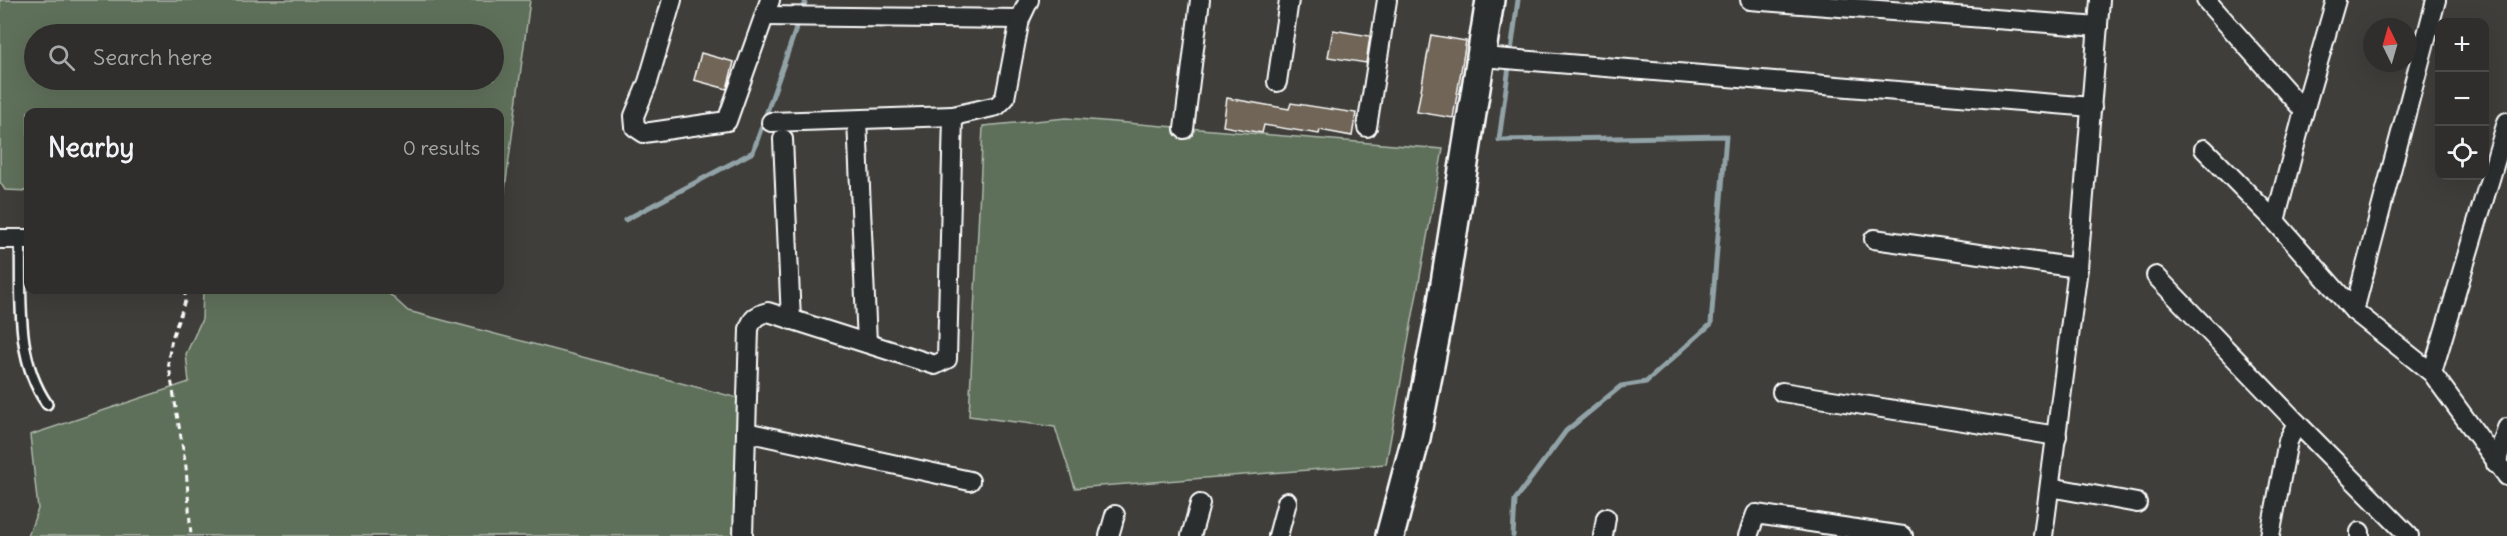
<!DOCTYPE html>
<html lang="en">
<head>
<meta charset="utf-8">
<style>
  body { margin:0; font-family:Delius,sans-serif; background:#3b3a38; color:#f1f3f6 }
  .controls { position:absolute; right:18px; top:18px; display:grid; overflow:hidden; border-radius:12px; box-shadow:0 6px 24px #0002 }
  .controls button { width:54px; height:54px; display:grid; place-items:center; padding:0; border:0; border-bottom:2px solid #4a4a48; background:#2f2e2c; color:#f1f3f6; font:30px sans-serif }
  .compass { position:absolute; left:2363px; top:18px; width:54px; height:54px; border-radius:50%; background:#2f2e2c; box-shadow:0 6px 24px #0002; rotate:355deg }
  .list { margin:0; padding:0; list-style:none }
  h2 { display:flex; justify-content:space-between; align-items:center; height:78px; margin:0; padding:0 24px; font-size:26px }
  h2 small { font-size:20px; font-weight:400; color:#a7a8a9 }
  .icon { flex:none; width:33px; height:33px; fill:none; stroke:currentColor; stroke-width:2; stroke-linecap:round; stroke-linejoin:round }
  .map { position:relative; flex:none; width:2507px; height:536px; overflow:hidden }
  .search { position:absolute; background:#2f2e2c; box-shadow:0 6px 24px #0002; left:24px; top:24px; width:480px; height:66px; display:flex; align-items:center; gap:15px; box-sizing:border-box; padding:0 21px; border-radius:33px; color:#a7a8a9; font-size:22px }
  .panel { position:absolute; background:#2f2e2c; box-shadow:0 6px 24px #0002; left:24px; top:108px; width:480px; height:186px; border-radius:12px }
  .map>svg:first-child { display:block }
</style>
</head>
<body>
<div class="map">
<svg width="2507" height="536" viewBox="0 0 2507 536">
  <rect width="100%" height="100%" fill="#3f3e3a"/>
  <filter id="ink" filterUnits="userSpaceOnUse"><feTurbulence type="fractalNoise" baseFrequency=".0167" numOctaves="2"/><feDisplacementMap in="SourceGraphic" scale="12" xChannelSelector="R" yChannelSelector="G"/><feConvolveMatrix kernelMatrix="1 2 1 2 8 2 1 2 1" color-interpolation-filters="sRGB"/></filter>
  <g filter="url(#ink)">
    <g fill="#5e705a" stroke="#aeb8ac" stroke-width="1.5" fill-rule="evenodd">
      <path d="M0 0H530L500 227V112H28V191L5 190 0 182ZM494 34V80H34V34Z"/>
      <path d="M1066 118 1443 149 1386 464 1075 488 1055 427 969 416 983 126Z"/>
      <path d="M203 290H385L408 311 738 398 735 536H28L38 509 30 435 189 382 186 354 202 319Z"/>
    </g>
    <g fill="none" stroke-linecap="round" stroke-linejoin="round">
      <g stroke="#92a3a8" stroke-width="5">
        <path d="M625 220 753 152 806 0"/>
        <path d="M1513 536 1515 500 1566 431 1621 386 1646 382 1711 324 1726 136 1499 140 1518 0"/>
      </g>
    </g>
    <g fill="#6f6556" stroke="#fff" stroke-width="1.5">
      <path d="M1333 30 1370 36 1366 63 1328 57Z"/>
      <path d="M1431 35 1466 41 1453 118 1417 112Z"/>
      <path d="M701 53 734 62 727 89 694 80Z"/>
      <path d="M1227 98 1289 109 1291 103 1356 113 1352 136 1320 130 1319 134 1264 125 1262 133 1223 126Z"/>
    </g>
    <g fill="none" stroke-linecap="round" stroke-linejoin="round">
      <defs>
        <path id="lane" d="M20 239C22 294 14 357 47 404"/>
        <g id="street">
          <path d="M672 0 648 82 634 116 635 127 644 133 727 121 770 0"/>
          <path d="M1750 0 2098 27"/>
          <path d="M2206 0 2304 111"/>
          <path d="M765 16 1020 19"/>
          <path d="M1483 57 2092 107"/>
          <path d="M1277 82 1289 0"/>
          <path d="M857 120 867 343"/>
          <path d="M771 122 953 116"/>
          <path d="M1367 127 1387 0"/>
          <path d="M1184 129 1200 0"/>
          <path d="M783 139 791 320"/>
          <path d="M2204 149 2275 221 2354 311 2432 373 2507 476"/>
          <path d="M2275 221 2304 111 2336 0"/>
          <path d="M0 239H28"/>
          <path d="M1874 239 2078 268 2100 0"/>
          <path d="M2156 276 2297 423"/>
          <path d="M2354 311 2436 0"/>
          <path d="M2432 373 2507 122"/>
          <path d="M1782 392 2057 436"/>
          <path d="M746 432 970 481"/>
          <path d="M2496 464 2507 428"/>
          <path d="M2050 487 2137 503"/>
          <path d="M743 536 749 329C752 318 757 315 768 312L935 365 947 359 953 116 997 106 1005 98 1020 19 1029 0"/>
          <path d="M1109 536 1115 515"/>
          <path d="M1191 536 1200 504"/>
          <path d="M1278 536 1287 502"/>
          <path d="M1603 536 1606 518"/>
          <path d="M1748 536 1756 514 1903 536"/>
          <path d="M2043 536 2078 268"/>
          <path d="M2270 536 2288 441 2297 423 2409 536"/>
          <path d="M2360 536V532"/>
        </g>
        <path id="secondary" d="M1390 536 1416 438 1441 308 1490 0"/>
      </defs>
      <use href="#lane" stroke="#fff" stroke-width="14"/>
      <use href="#street" stroke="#fff" stroke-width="22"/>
      <use href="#secondary" stroke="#fff" stroke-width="32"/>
      <path stroke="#fff" stroke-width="3" stroke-dasharray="6 4.5" stroke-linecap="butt" d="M185 290V301L172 338 168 361 186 467 191 536"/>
      <use href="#lane" stroke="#2a2d2e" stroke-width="9"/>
      <use href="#street" stroke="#2a2d2e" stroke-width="18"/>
      <use href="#secondary" stroke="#2a2d2e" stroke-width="27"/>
    </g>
  </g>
</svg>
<div class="controls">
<button>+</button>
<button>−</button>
<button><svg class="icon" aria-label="locate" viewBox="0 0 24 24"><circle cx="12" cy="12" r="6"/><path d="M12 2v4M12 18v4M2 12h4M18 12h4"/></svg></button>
</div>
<svg class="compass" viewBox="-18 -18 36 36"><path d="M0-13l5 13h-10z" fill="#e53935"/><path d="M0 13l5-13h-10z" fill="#a7a8a9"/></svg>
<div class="search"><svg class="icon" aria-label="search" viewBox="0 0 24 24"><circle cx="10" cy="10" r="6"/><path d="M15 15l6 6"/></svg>Search here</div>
<section class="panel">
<h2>Nearby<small>0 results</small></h2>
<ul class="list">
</ul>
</section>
</div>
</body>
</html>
